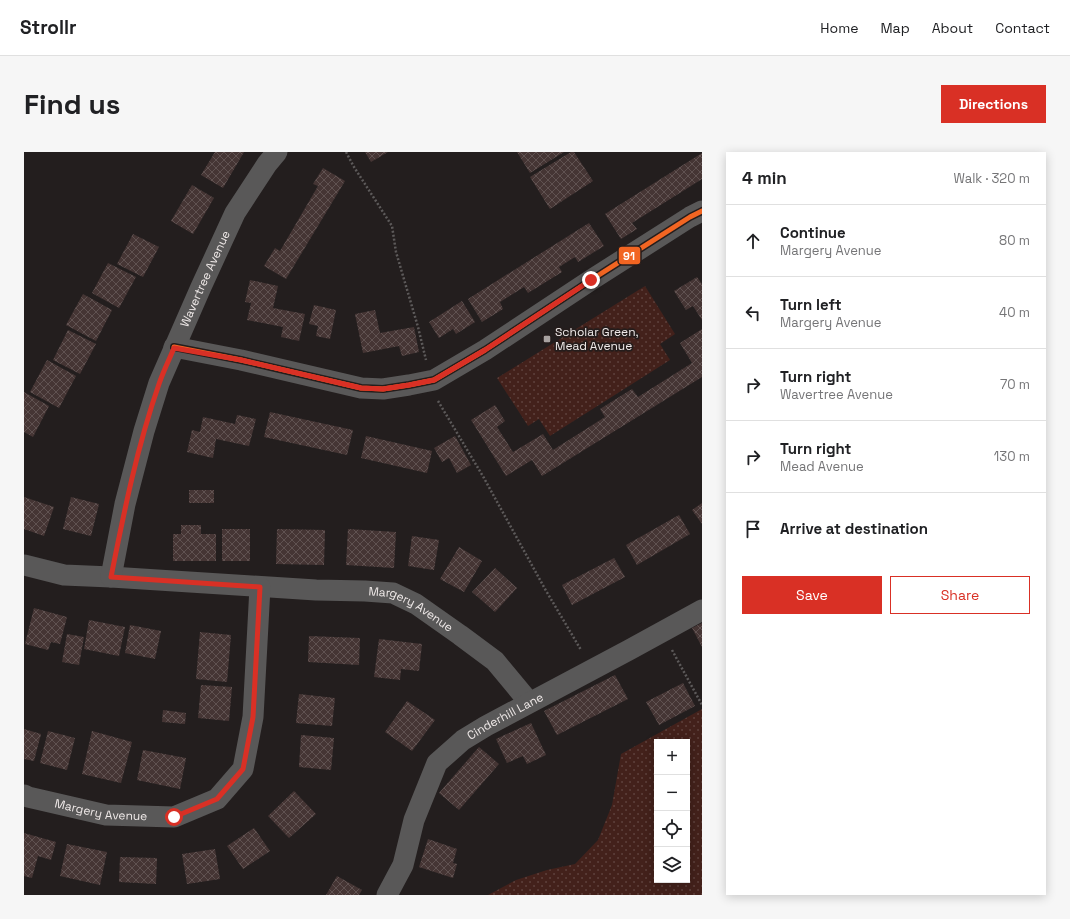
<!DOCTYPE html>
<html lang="en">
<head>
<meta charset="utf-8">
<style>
  body { margin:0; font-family:"Space Grotesk",sans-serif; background:#f6f6f6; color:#202124 }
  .controls { position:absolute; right:12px; bottom:12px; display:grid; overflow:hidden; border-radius:0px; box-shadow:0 2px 10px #0003 }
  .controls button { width:36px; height:36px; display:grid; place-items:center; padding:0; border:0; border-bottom:1px solid #e0e0e0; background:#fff; color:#202124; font:20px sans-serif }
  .stop { position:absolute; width:12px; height:12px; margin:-9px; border:3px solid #d93025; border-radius:50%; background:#fff }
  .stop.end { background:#d93025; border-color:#fff; box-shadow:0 1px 4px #0008 }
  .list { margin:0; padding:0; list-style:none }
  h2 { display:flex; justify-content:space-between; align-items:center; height:52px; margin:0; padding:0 16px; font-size:17px }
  h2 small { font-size:13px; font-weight:400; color:#757577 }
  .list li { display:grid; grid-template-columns:26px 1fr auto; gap:12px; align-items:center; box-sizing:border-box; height:72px; padding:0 16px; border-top:1px solid #e0e0e0 }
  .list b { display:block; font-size:15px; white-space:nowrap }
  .list p { margin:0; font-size:13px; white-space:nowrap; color:#757577 }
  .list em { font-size:13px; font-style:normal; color:#757577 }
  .actions { display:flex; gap:8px; padding:12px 16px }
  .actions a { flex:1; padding:9px 0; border:1px solid #d93025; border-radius:0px; text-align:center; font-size:14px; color:#d93025 }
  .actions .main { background:#d93025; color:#fff }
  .icon { flex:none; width:22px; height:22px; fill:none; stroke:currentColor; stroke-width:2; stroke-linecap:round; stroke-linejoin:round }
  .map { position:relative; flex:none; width:678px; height:743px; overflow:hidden; border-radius:0px }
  header { display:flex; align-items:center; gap:24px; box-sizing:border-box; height:56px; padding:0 20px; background:#fff; border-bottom:1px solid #e0e0e0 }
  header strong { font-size:19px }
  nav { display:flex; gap:22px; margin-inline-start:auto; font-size:14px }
  .intro { display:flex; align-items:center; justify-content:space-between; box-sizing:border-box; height:96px; padding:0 24px }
  h1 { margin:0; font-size:28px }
  .button { padding:10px 18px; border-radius:0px; background:#d93025; color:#fff; font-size:14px; font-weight:700 }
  main { display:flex; gap:24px; padding:0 24px }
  aside { flex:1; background:#fff; border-radius:0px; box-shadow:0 2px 10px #0003 }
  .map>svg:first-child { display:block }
</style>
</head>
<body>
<header>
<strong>Strollr</strong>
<nav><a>Home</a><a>Map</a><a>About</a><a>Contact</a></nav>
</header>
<div class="intro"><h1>Find us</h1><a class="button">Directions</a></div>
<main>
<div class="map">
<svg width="678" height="743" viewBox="0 0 678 743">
  <defs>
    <pattern id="grass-dots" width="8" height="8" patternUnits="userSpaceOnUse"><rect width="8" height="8" fill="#43211b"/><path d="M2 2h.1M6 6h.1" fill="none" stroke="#5e413c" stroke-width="1.8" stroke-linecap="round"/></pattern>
    <pattern id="building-cross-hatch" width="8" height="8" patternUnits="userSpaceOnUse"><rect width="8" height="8" fill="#453534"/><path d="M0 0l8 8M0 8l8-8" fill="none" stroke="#605251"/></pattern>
  </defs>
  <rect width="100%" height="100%" fill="#231e1e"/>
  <g fill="url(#grass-dots)" fill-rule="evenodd">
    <path d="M621 134 651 182 636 192 646 208 526 284 515 267 504 274 473 226Z"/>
    <path d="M678 557V743H464L492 728 523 718 551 712 574 688 588 653 597 602ZM633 590H663V728H633Z"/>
  </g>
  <g fill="url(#building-cross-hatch)">
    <path d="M191 0H220L199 36 177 23Z"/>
    <path d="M341 0H364L347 10Z"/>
    <path d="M493 0H540L506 21Z"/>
    <path d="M547 0H550L569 29 526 57 506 25Z"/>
    <path d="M678 1V27L608 71 613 77 597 87 581 62Z"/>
    <path d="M299 16 321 29 262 127 240 114 251 96 256 99 294 34 289 32Z"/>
    <path d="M168 33 190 46 169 82 147 69Z"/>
    <path d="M565 71 580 94 554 110 551 105 535 115 538 120 504 141 500 135 476 150 479 157 458 170 444 147Z"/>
    <path d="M109 82 135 95 119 125 93 112Z"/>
    <path d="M84 111 112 125 95 156 68 141Z"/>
    <path d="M673 125 678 132V168L669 154 662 158 650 139Z"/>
    <path d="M226 128 254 134 249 156 281 162 275 189 257 185 259 175 223 168 227 151 221 150Z"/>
    <path d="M59 142 88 158 72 189 42 173Z"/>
    <path d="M438 149 451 170 432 182 429 177 415 186 405 170Z"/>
    <path d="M290 153 312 158 306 187 292 184 294 174 285 172Z"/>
    <path d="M351 158 356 181 390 175 395 200 378 204 375 194 339 201 331 162Z"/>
    <path d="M678 177V225L518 324 508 308 482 324 447 268 471 253 481 269 473 275 489 300 519 282 529 298 581 265 576 257 608 237 614 245 668 211 656 191Z"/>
    <path d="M44 178 72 192 56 222 29 208Z"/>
    <path d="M23 208 52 224 35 256 6 240Z"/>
    <path d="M0 240 25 254 9 285 0 280Z"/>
    <path d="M246 260 329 278 323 303 240 285Z"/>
    <path d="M213 263 232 267 225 294 192 287 189 306 163 300 168 278 176 280 179 265 211 272Z"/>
    <path d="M342 284 408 299 403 321 337 306Z"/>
    <path d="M431 284 447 313 433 321 425 306 418 310 410 296Z"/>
    <rect x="165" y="338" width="25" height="13"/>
    <path d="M0 345 30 355 20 384 0 377Z"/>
    <path d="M47 345 75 352 67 384 39 377Z"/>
    <path d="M678 351V372L668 358Z"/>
    <path d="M655 363 666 382 613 413 602 393Z"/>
    <path d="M157 373H177V382H192V409H149V382H157Z"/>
    <rect x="198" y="377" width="28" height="32"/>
    <path d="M253 377 301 378 300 413 252 412Z"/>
    <path d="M324 377 372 380 370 416 322 413Z"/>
    <path d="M388 384 415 388 410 418 384 414Z"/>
    <path d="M435 395 458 409 440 440 416 427Z"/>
    <path d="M590 406 601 425 548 453 538 433Z"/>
    <path d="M471 416 493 436 471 460 448 440Z"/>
    <path d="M10 456 43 465 36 492 27 490 24 498 1 492Z"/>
    <path d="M65 468 101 475 95 504 60 497Z"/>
    <path d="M678 471V495L668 476Z"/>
    <path d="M106 473 137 479 131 507 101 501Z"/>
    <path d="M176 480 207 483 203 530 172 527Z"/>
    <path d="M43 482 60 485 55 513 38 510Z"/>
    <path d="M285 484 336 486 335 513 284 510Z"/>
    <path d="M355 487 398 492 395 519 377 517 376 528 350 525Z"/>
    <path d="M591 523 604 547 533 583 520 559Z"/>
    <path d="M659 531 671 554 635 573 622 550Z"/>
    <path d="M177 533 208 535 205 569 174 566Z"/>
    <path d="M275 542 311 546 308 574 272 571Z"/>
    <path d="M383 549 411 568 388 599 361 580Z"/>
    <path d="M139 558 162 561 161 572 138 570Z"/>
    <path d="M507 571 522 603 503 612 499 604 483 611 472 587Z"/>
    <path d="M0 577 17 582 10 609 0 607Z"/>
    <path d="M24 579 51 586 43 618 16 611Z"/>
    <path d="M68 579 108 590 97 631 58 622Z"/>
    <path d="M277 583 310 586 307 618 275 615Z"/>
    <path d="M455 595 475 612 435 658 415 641Z"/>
    <path d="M119 598 162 606 156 637 113 628Z"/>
    <path d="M270 639 292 662 265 686 244 664Z"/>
    <path d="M230 676 246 699 219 717 203 694Z"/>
    <path d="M0 681 32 690 27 708 14 704 8 726 0 724Z"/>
    <path d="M404 687 433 697 429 711 433 712 429 726 395 715Z"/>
    <path d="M43 692 83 700 76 733 36 724Z"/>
    <path d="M191 697 196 727 163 732 158 702Z"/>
    <path d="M96 705 133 706 132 732 95 730Z"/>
    <path d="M313 724 338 738 335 743H302Z"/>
  </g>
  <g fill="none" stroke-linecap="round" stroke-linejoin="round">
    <g stroke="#5d5a5a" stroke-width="2.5" stroke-dasharray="2 2" stroke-linecap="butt">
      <path d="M322 0 330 15 368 74 372 100 394 175 402 208"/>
      <path d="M414 249 460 326 521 437 557 498"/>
      <path d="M648 498 678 553"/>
    </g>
    <g stroke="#595858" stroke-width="21">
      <path d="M150 195 217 208 337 236 359 237 385 233 410 228 461 198 567 128 666 65 678 59"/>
      <path id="s1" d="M0 413 40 423 87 425 292 438 341 439 369 441 392 452 436 483 471 509 505 550"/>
      <path id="s2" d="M87 425 101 352 120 279 135 231 177 135 211 61 243 12 253 0"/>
      <path id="s3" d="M0 643 4 645 82 663 150 665 193 647 219 617 229 565 236 435"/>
      <path id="s4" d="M363 743 379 713 390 668 413 611 439 588 462 574 605 498 678 458"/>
    </g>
    <defs>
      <path id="bus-1" d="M150 195 217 208 337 236 359 237 385 233 410 228 461 198 567 128 666 65 678 59"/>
    </defs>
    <use href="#bus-1" stroke="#251d1c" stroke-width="8"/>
    <use href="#bus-1" stroke="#f26522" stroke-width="5"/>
  </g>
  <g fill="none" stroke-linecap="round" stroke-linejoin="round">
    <path stroke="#d93025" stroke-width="5" d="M150 665 193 647 219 617 229 565 236 435 87 425C100 360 113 295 135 232 139 220 145 208 150 196L217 208 337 236 359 237 385 233 410 228 461 198 567 128"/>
  </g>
  <rect fill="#a8a2a1" stroke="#251d1c" stroke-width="1.5" x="519" y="183" width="8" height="8" rx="2"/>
  <g text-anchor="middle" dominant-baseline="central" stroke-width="3.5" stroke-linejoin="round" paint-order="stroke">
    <g font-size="12" fill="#efe9e8" stroke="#251d1c">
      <text stroke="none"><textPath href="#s2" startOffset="314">Wavertree Avenue</textPath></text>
      <text stroke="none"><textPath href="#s1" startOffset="393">Margery Avenue</textPath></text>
      <text stroke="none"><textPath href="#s4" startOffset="225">Cinderhill Lane</textPath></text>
      <text stroke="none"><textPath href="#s3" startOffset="79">Margery Avenue</textPath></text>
    </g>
    <g font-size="12" fill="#efe9e8" stroke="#251d1c" text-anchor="start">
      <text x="531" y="180">Scholar Green,<tspan x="531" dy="14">Mead Avenue</tspan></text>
    </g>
  </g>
  <rect stroke="#251d1c" stroke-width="1.5" x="594" y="94" width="23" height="19" rx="4" fill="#f26522"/>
  <g font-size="11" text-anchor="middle" font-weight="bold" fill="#fff">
    <text x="605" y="108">91</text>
  </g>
</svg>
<div class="controls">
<button>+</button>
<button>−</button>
<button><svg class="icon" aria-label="locate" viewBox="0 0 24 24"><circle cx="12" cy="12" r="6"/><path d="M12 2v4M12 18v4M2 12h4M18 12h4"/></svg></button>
<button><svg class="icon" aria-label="layers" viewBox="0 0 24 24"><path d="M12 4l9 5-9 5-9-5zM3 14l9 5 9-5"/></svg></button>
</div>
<div class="stop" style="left:150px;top:665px"></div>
<div class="stop end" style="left:567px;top:128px"></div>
</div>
<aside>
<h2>4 min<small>Walk · 320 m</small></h2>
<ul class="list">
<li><svg class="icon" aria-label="ahead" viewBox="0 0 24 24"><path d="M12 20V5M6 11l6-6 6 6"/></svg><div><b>Continue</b><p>Margery Avenue</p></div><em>80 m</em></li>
<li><svg class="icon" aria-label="left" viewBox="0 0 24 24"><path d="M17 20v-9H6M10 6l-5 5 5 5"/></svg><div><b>Turn left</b><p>Margery Avenue</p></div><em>40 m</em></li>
<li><svg class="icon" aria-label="right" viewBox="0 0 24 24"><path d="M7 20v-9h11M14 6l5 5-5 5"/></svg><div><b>Turn right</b><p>Wavertree Avenue</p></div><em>70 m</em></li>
<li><svg class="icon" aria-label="right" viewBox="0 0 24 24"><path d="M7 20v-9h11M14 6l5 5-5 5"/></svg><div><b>Turn right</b><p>Mead Avenue</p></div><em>130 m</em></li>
<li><svg class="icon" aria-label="arrive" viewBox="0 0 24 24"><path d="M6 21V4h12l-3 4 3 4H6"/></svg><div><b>Arrive at destination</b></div></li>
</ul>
<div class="actions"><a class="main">Save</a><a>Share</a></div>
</aside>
</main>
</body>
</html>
